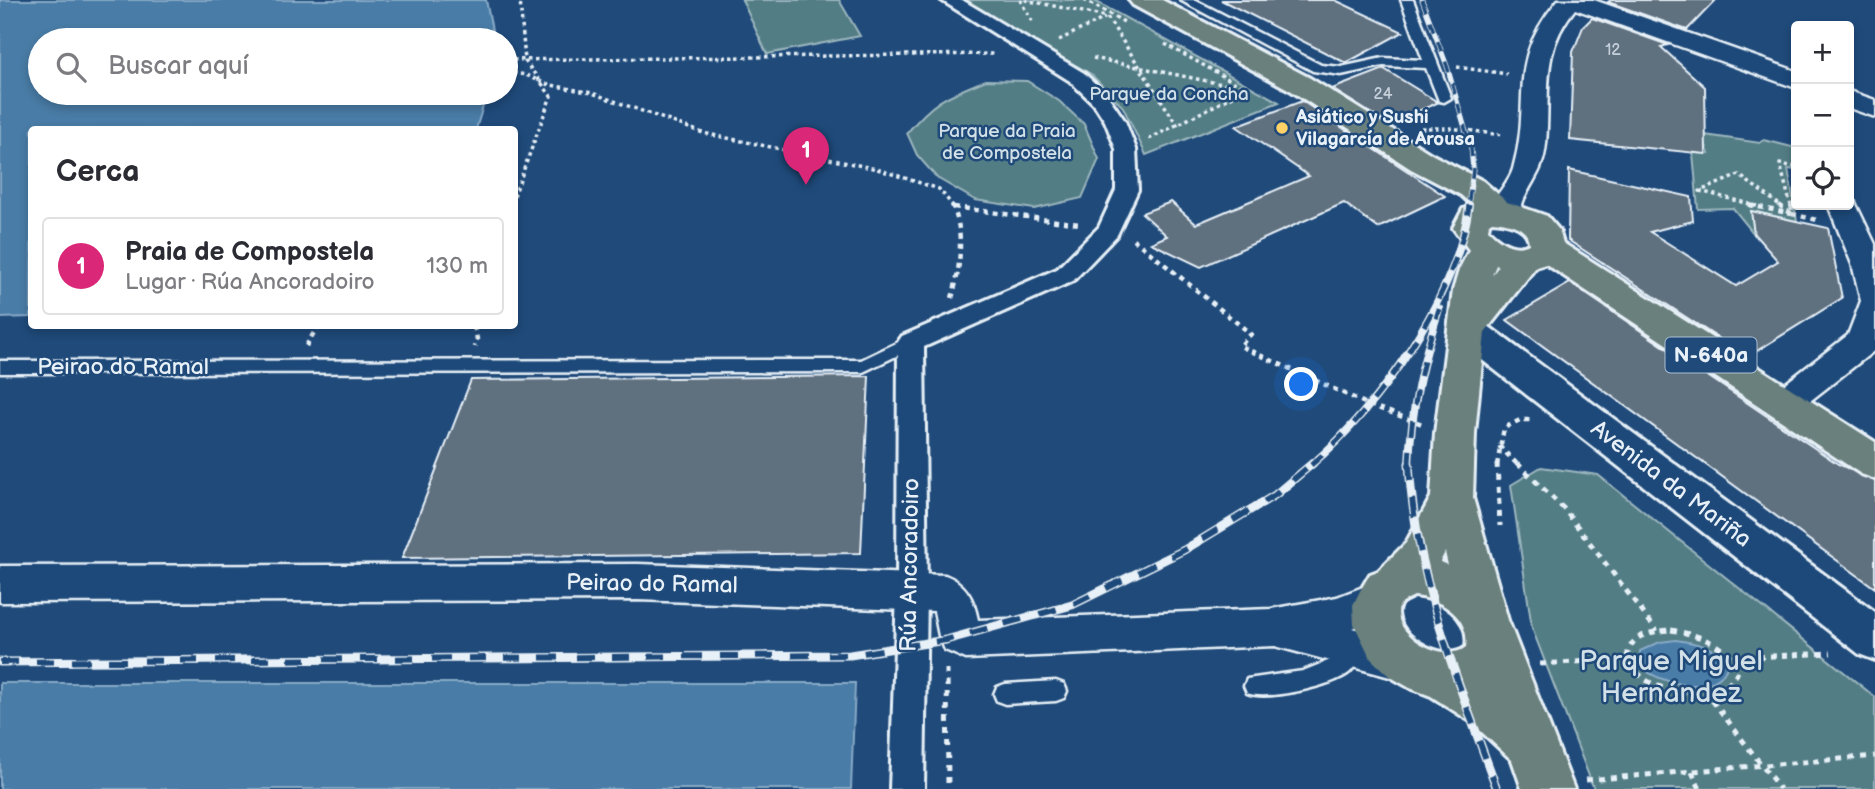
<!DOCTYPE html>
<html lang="es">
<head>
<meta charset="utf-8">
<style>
  body { margin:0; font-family:"Balsamiq Sans",sans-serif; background:#f2f2f3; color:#2b2b33 }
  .controls { position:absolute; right:21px; top:21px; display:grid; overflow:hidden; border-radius:7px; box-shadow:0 4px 10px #0003 }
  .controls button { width:63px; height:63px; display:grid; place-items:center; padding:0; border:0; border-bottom:2px solid #e1e1e2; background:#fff; color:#2b2b33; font:35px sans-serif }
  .you { position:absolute; left:1302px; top:385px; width:24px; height:24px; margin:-18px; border:5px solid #fff; border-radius:50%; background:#1a73e8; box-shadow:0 0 0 10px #1a73e833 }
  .badge { display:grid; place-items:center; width:46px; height:46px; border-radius:50%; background:#db2777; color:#fff; font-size:23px; font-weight:700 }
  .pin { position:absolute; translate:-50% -58px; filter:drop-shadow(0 2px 4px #0008) }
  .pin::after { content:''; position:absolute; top:37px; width:24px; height:21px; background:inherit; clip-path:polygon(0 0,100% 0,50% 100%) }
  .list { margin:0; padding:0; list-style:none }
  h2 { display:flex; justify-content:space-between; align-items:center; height:91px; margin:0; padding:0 28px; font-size:30px }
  h2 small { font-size:23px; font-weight:400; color:#7c7c81 }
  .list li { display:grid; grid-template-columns:46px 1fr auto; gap:21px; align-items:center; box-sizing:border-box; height:98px; margin:0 14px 14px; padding:0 14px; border:2px solid #e1e1e2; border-radius:7px }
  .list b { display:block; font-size:26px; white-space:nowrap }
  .list p { margin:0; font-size:23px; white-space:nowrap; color:#7c7c81 }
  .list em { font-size:23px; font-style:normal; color:#7c7c81 }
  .icon { flex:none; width:38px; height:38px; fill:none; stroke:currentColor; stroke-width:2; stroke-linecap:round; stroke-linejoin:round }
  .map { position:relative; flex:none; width:1875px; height:789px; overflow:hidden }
  .search { position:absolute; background:#fff; box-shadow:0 4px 10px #0003; left:28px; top:28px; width:490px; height:77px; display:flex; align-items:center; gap:18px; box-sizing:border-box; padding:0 24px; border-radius:38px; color:#7c7c81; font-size:26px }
  .panel { position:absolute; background:#fff; box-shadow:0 4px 10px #0003; left:28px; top:126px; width:490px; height:203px; border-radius:7px }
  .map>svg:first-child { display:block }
</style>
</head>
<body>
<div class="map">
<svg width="1875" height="789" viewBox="0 0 1875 789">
  <rect width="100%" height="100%" fill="#1f4a7a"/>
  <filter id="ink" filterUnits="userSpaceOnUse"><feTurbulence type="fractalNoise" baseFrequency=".0143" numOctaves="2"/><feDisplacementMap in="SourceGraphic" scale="14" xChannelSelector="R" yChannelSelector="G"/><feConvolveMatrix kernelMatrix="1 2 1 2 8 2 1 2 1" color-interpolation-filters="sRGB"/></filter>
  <g filter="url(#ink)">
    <g fill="#527d85" stroke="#9db7be" stroke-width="2">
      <path d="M742 0H839L860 36 767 54Z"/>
      <path d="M961 0H1093L1279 102 1146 155 1123 107 1091 74Z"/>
      <path d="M986 80 1027 81 1059 101 1084 124 1099 159 1082 198 1034 209 975 200 937 178 917 155 907 133C935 99 947 96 986 80Z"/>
      <path d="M1705 135 1760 143 1764 140 1796 148V170L1788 169 1797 221 1752 211 1754 234 1733 208 1698 209 1693 153 1709 154 1703 137Z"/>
      <path d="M1541 467 1598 475 1875 697V789H1594L1532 628 1511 485Z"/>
    </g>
    <g fill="#487ba6" stroke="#88aac7" stroke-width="2">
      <path d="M0 0H486L494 40H40V93H487L476 129 32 130 31 317 0 318Z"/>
      <path d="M1676 640C1696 643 1715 646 1728 663 1722 698 1659 685 1640 666V651L1660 642Z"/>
      <path d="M0 683H855L851 789H0Z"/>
    </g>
    <g fill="#5f6f7f" stroke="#e8f1f8" stroke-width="2">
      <path d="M1221 0H1335L1403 32 1346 63Z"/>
      <path d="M1611 0H1716L1687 30 1608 2Z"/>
      <path d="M1592 18 1668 45 1661 47 1705 87 1706 154 1570 140 1573 52 1583 27Z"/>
      <path d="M1384 69 1436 101 1437 103 1388 124 1332 89Z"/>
      <path d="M1302 101 1445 196 1378 228 1344 203 1201 267 1151 243 1167 236 1142 213 1171 202 1196 224 1309 176 1236 126Z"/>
      <path d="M1569 170 1691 197 1693 221 1650 232 1736 286 1778 261 1754 234 1751 211 1828 228 1842 298 1747 357 1568 240Z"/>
      <path d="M1570 283 1838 464 1875 481V588L1507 320Z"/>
      <path d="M869 376 861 553 402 558 471 380Z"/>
    </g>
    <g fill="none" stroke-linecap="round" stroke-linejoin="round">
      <defs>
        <g id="service">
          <path d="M1180 0H1195L1321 65 1341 67 1383 58 1423 60 1401 0H1413L1451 98 1444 102 1439 101 1426 68 1383 66 1341 75 1313 71Z"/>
          <path d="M911 336 917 338 919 342 917 346 863 372 0 373V361L861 360Z"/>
          <path d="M1354 638 1362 641 1365 648C1361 656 1356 666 1350 672 1334 686 1267 701 1247 693L1244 686 1247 679 1303 671 1333 659 1346 641Z"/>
          <path d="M1056 681 1064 684 1067 691 1064 698 1056 701 1005 704 997 701 994 694 997 687 1005 684Z"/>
        </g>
        <path id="pedestrian" d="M941 0H962L1084 73 1108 96 1125 121 1136 149 1138 190 1117 235 1073 281 924 347 927 592 924 789H890L897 592 898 342 902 336 1057 269 1099 227 1116 190V149L1105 121 1094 104 1070 81Z"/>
        <g id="minor">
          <path d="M1558 0H1594L1796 71V88L1575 9C1539 53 1551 92 1546 144 1543 171 1535 176 1524 199 1521 206 1521 212 1516 219L1506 221 1496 219 1491 212C1493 195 1508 185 1513 169 1533 100 1504 64 1558 0Z"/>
          <path d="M1849 91 1875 100V117L1849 108Z"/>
          <path d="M1849 197 1853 198 1875 244V350L1796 412 1784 416 1772 412 1766 403 1772 394 1848 335 1861 301 1852 264 1828 205H1849Z"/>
          <path d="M638 564 945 575C966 583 974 599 978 620L1271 609 1337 597 1376 582 1391 587 1397 600 1391 613 1352 628 1420 647 1426 661 1420 675 1405 681 1275 646 966 659 945 650 939 636 934 611 638 600 0 602V566Z"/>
        </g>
        <path id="tertiary" d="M1467 316 1480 320 1875 612V660L1859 654 1454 338 1449 329 1454 320Z"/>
        <path id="primary" d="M1129 0H1162L1310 78 1433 155 1483 181 1507 202 1547 216 1559 230 1563 243 1875 442V479L1861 474 1546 264 1536 267 1485 332 1475 433 1473 498 1508 620 1574 789H1522L1512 760 1470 721 1431 696 1410 688 1389 676 1371 659 1354 624 1353 605 1360 591 1370 574 1378 571 1406 543 1431 497 1435 433 1453 290 1459 270 1469 250 1453 228 1463 209 1472 205 1461 195 1411 169 1290 90 1133 5ZM1492 221C1506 222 1529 226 1529 244 1514 252 1499 241 1488 230L1489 223ZM1496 265 1499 266 1492 275ZM1445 552 1448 565 1440 562ZM1414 596C1440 598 1471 617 1466 647 1443 666 1387 631 1400 605 1402 601 1409 599 1414 596Z"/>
      </defs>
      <use href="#service" stroke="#e8f1f8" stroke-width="5"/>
      <use href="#pedestrian" stroke="#e8f1f8" stroke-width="6"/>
      <use href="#minor" stroke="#e8f1f8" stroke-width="5"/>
      <use href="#tertiary" stroke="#e8f1f8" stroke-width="6"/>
      <use href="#primary" stroke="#e8f1f8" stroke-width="6"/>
      <g stroke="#e8f1f8" stroke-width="3.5" stroke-dasharray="3.5 3.5" stroke-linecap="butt">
        <path d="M1020 0 1033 23"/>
        <path d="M1025 0 1107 17 1178 126"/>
        <path d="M1084 0 1126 23"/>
        <path d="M1059 40 1105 18"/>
        <path d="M1165 44 1243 87"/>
        <path d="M1093 58 1247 89"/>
        <path d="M506 60 995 54"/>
        <path d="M1457 67 1507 74"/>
        <path d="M506 72 526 75 546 84 592 93 703 133 877 169 939 189 953 206"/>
        <path d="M1421 128H1451L1502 135"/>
        <path d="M1149 139 1247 89"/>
        <path d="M514 196 551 96 525 61 520 0"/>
        <path d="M1757 206 1700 191 1739 175 1781 206"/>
        <path d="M1791 206 1780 164 1796 167"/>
      </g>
      <g stroke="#e8f1f8" stroke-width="4.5" stroke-dasharray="5 5" stroke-linecap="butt">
        <path d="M952 205C965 230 960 271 952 298"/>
        <path d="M1749 205 1792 214"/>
        <path d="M1779 205 1792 214"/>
        <path d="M1791 205 1793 214"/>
        <path d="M954 207 1079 224"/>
        <path d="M1792 214 1817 220"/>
        <path d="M1133 239 1251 334 1240 346 1367 404 1422 424"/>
        <path d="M474 326 477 339 475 347"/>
        <path d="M306 346 318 326"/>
        <path d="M1499 446 1518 465"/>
        <path d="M1497 465 1504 428 1520 420H1534"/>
      </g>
      <g stroke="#e8f1f8" stroke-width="5" stroke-dasharray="6 6" stroke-linecap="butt">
        <path d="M1497 463 1500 526"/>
        <path d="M1517 463 1564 509 1657 631"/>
        <path d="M1671 630C1699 635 1723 643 1739 668 1729 703 1671 696 1646 680 1638 674 1632 667 1627 659 1629 634 1650 632 1671 630Z"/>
        <path d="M1734 658 1831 653"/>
        <path d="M1540 664 1627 659"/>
        <path d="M947 669 948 789"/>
        <path d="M1705 691 1780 789"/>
        <path d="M1692 772 1700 789"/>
        <path d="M1586 780 1875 756"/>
      </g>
      <use href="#service" fill="#1f4a7a" fill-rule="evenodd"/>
      <use href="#pedestrian" fill="#1f4a7a" fill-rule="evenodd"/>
      <use href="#minor" fill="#1f4a7a" fill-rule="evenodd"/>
      <use href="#tertiary" fill="#1f4a7a" fill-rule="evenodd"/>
      <use href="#primary" fill="#6a807d" fill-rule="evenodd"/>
      <defs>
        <path id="rail-far2" d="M1422 0 1447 66 1471 149 1473 170 1468 206"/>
        <g id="rail-far1">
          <path d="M1311 465C1379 408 1458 294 1469 205"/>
          <path d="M1409 465C1411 408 1422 363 1439 309"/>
        </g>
        <g id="rail">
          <path d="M1409 463C1415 577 1458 683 1497 789"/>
          <path d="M0 662 850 655 946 640 1072 605 1184 550 1275 495 1313 463"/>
        </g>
      </defs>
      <use href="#rail-far2" stroke="#e8f1f8" stroke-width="5"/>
      <use href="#rail-far1" stroke="#e8f1f8" stroke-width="8"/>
      <use href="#rail" stroke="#e8f1f8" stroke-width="9"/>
      <use href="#rail-far2" stroke="#1f4a7a" stroke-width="3.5" stroke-dasharray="11" stroke-linecap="butt"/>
      <use href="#rail-far1" stroke="#1f4a7a" stroke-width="5" stroke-dasharray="15" stroke-linecap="butt"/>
      <use href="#rail" stroke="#1f4a7a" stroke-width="6" stroke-dasharray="18" stroke-linecap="butt"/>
    </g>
  </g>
  <circle fill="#ffd166" stroke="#1f4a7a" stroke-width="2.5" cx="1282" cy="128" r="7"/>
  <g text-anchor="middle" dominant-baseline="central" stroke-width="5" stroke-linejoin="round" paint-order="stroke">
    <g font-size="16" fill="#c6d0da">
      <text x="1613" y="50">12</text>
      <text x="1383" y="94">24</text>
    </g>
    <g font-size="19" fill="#d2e0e7" stroke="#1f4a7a">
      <text x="1169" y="94">Parque da Concha</text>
      <text x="1007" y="131">Parque da Praia<tspan x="1007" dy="22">de Compostela</tspan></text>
    </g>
    <g font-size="19" font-weight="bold" fill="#e8f1f8" stroke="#1f4a7a" text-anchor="start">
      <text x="1296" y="117">Asiático y Sushi<tspan x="1296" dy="22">Vilagarcía de Arousa</tspan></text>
    </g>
    <rect fill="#1f4a7a" stroke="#acbfd2" stroke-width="2" x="1665.5" y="337.5" width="91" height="35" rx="5"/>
    <g font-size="21" font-weight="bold" fill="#e8f1f8">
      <text x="1711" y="355">N-640a</text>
    </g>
    <g font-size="23" fill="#e8f1f8" stroke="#1f4a7a">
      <text x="123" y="367">Peirao do Ramal</text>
      <text transform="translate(1671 484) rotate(37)">Avenida da Mariña</text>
      <text transform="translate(910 565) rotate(-89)">Rúa Ancoradoiro</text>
      <text transform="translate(652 584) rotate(1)">Peirao do Ramal</text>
    </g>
    <g font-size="28" fill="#d2e0e7" stroke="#1f4a7a">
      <text x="1671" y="661">Parque Miguel<tspan x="1671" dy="32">Hernández</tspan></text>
    </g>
  </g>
</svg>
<div class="controls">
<button>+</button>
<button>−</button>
<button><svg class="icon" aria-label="locate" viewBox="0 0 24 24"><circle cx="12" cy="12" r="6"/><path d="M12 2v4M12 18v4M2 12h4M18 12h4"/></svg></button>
</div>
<div class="you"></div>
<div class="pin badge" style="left:806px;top:185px">1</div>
<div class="search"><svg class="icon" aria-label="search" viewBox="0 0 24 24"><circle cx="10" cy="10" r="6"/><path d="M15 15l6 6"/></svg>Buscar aquí</div>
<section class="panel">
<h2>Cerca<small></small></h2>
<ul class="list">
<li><span class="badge">1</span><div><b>Praia de Compostela</b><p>Lugar · Rúa Ancoradoiro</p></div><em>130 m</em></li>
</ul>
</section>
</div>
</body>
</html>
